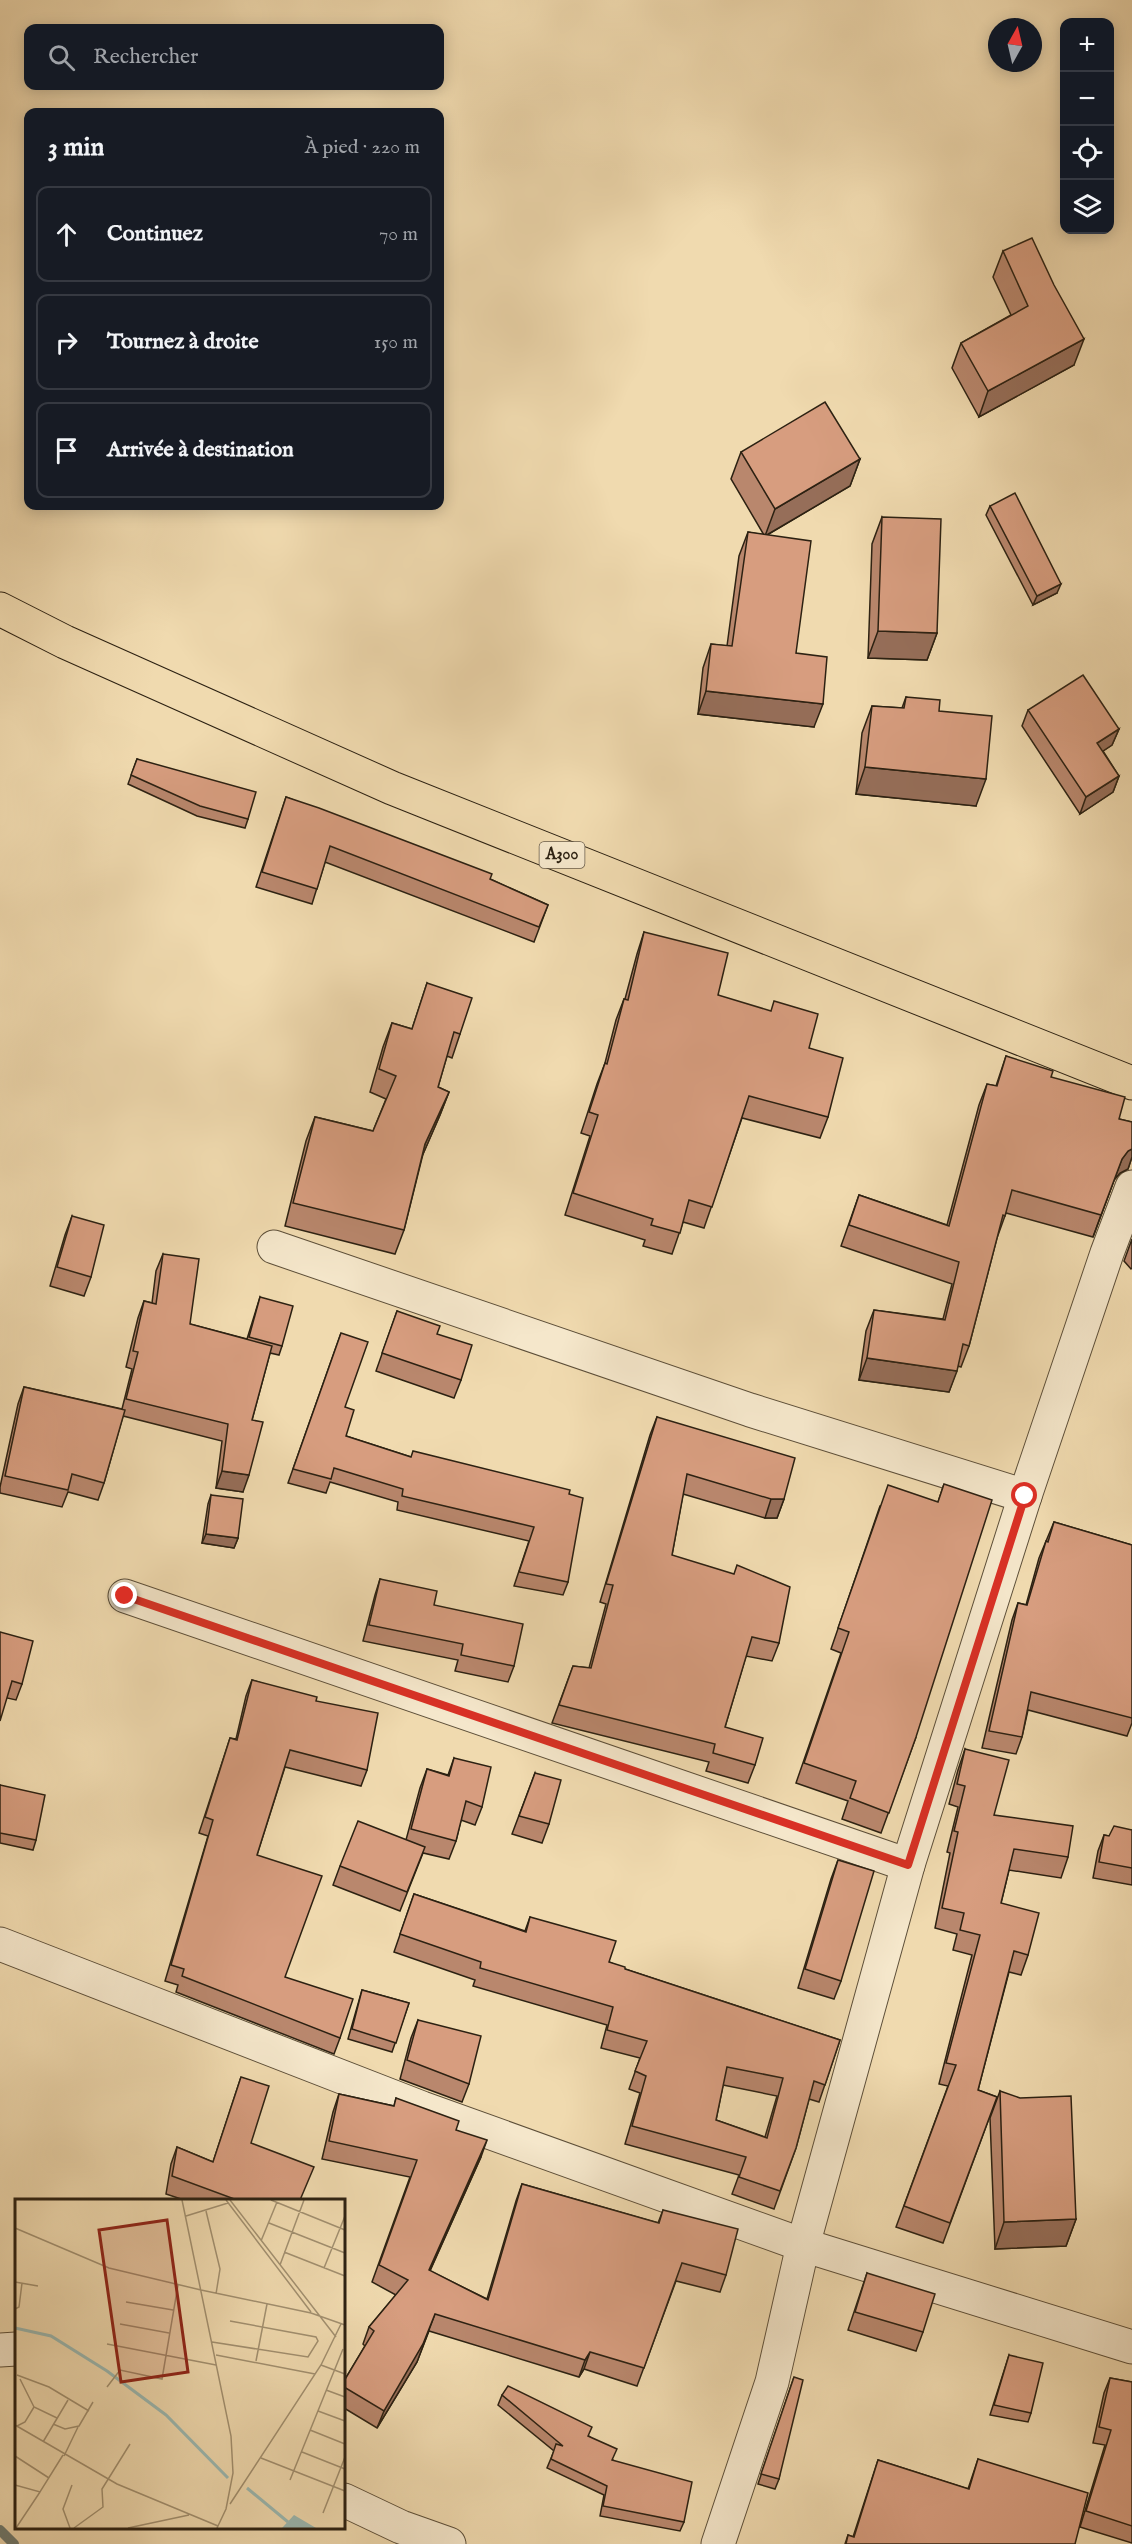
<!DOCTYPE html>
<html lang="fr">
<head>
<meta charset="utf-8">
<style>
  body { margin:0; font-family:"IM FELL English",serif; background:#242831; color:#f1f3f6 }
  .controls { position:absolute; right:18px; top:18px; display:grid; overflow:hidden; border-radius:12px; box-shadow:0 3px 15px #0003 }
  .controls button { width:54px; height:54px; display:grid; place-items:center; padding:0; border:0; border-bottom:2px solid #363941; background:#171b24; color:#f1f3f6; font:30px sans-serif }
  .compass { position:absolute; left:988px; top:18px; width:54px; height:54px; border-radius:50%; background:#171b24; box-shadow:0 3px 15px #0003; rotate:8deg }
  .stop { position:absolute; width:18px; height:18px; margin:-14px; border:4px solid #d93025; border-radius:50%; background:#fff }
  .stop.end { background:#d93025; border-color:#fff; box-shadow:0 2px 6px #0008 }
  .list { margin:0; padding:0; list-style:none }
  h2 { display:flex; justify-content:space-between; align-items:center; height:78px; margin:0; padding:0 24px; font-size:26px }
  h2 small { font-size:20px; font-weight:400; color:#9ea1a6 }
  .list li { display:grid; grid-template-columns:39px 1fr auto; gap:18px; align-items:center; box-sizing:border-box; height:96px; margin:0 12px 12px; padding:0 12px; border:2px solid #363941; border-radius:12px }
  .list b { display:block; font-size:22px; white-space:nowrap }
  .list em { font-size:20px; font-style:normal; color:#9ea1a6 }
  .icon { flex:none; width:33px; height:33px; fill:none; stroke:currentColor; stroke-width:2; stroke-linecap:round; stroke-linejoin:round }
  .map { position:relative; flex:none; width:1132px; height:2544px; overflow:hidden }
  .search { position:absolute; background:#171b24; box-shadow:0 3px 15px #0003; left:24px; top:24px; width:420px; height:66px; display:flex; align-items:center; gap:15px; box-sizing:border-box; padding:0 21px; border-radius:12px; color:#9ea1a6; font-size:22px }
  .panel { position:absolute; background:#171b24; box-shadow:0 3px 15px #0003; left:24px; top:108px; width:420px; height:402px; border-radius:12px }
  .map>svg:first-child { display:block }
</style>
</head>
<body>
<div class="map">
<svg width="1132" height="2544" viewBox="0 0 1132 2544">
  <rect width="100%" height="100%" fill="#f0daaf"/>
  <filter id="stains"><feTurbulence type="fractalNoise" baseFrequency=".00333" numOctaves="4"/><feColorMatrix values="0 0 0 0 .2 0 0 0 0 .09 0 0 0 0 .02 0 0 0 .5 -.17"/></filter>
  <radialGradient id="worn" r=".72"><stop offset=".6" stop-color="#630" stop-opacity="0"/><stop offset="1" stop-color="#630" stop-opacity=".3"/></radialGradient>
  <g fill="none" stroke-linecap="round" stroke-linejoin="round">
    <path stroke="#6f7c72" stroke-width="10" d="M0 2530 14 2544"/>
    <defs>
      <g id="street">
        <path d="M274 1247 750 1410 1025 1496"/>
        <path d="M125 1596 908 1865"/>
        <path d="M0 1944 422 2108 803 2245 1132 2347"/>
        <path d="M0 2350 16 2349"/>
        <path d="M344 2500 401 2527 449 2544"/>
        <path d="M718 2544 772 2382 803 2245 908 1865 1025 1496 1107 1253 1132 1187"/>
      </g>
      <path id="highway" d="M0 609 65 642 392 788 1132 1083"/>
    </defs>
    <use href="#street" stroke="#5d4f39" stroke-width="35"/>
    <use href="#highway" stroke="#2c2112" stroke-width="35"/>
    <use href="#street" stroke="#f5e7cb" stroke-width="33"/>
    <use href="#highway" stroke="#f0daaf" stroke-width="33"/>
  </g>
  <g fill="#b9876d" stroke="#2c2112" stroke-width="1.5" fill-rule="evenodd">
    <path d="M1003 251 1074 365 979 417 952 368 961 343 1011 315 993 277Z"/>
    <path d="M741 452 860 459 850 486 767 535 814 727 698 714 703 668 711 644 727 646 739 556 748 532 764 535 731 479Z"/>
    <path d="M990 506 1057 593 1033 605 986 515Z"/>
    <path d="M882 517 937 633 927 660 868 658 872 544Z"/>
    <path d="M906 697 939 711 976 806 856 794 862 733 872 706 902 708Z"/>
    <path d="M1028 710 1119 729 1112 745 1103 751 1119 776 1113 792 1080 814 1022 726Z"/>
    <path d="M137 759 248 819 245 828 197 816 128 784Z"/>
    <path d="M286 797 490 879 548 905 534 942 325 862 312 904 256 887Z"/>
    <path d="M644 932 718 995 809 1048 828 1117 820 1138 742 1118 704 1228 683 1222 672 1254 643 1246 645 1240 565 1215 590 1136 581 1133 597 1084 605 1063 616 1020 624 999H625L637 954Z"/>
    <path d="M427 983 460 1034 452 1058 447 1056 438 1087 449 1092 440 1115 423 1154 404 1230 395 1254 285 1226 306 1141 315 1117 373 1131 386 1099 370 1092 383 1047 392 1023 412 1029Z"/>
    <path d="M1006 1056 1051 1077 1119 1119 1132 1122V1157L1128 1169 1120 1173 1114 1180 1093 1237 1006 1213 997 1238 969 1346 961 1367 958 1366 949 1392 859 1380 866 1331 874 1310 943 1319 952 1284 841 1246 859 1195 947 1225 979 1105 987 1084 996 1086Z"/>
    <path d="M72 1216 91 1277 84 1296 50 1286 65 1235Z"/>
    <path d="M1132 1239V1268L1131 1269 1124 1261Z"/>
    <path d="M163 1254 190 1324 247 1339 260 1297 282 1346 279 1355 270 1353 252 1420 243 1492 216 1488 222 1441 123 1416 104 1483 98 1500 68 1492 62 1507 0 1493V1487L18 1404 24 1387 122 1409 132 1369 126 1367 138 1318 144 1301 152 1303 156 1271Z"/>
    <path d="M397 1311 437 1334 461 1380 454 1398 376 1371Z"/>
    <path d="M341 1333 346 1436 411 1457 569 1494 568 1582 563 1595 514 1586 529 1541 397 1510 398 1502 330 1482 326 1493 288 1483Z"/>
    <path d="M657 1417 784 1499 777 1518H765L683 1494 672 1555 779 1643 772 1661 746 1656 725 1727 755 1765 748 1783 706 1771 709 1762 552 1723 573 1666 589 1668 606 1604 600 1602 650 1435Z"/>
    <path d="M944 1484 916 1737 881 1833 842 1819 848 1801 796 1783 841 1653 831 1649 880 1506 938 1502Z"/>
    <path d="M211 1495 238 1538 234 1548 202 1543 208 1504Z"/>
    <path d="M1054 1522 1132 1545V1723L1127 1736 1028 1710 1022 1737 1016 1754 982 1748 1012 1620 1018 1603 1026 1605 1039 1558Z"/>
    <path d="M380 1579 434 1605 514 1666 508 1682 455 1671 458 1660 363 1641 375 1595Z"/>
    <path d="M0 1632 22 1684 16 1700 7 1698Z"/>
    <path d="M252 1680 316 1701 367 1770 361 1786 285 1767 257 1855 285 1977 340 2038 334 2054 176 1992 178 1985 165 1981 208 1836 199 1833 230 1738 236 1739 246 1696Z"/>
    <path d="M965 1749 994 1815 1068 1857 1061 1878 1009 1870 1001 1903 1028 1955 1021 1975 1009 1972 978 2090 997 2097 943 2243 896 2227 948 2086 939 2084 972 1955 953 1950 957 1934 935 1928 950 1853 947 1852 958 1807 949 1804 958 1770Z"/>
    <path d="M454 1758 482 1807 475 1825 461 1820 456 1841 449 1859 423 1853 400 1911 333 1885 340 1866 406 1840 420 1788 427 1769 448 1775Z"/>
    <path d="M535 1773 549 1824 542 1843 512 1834Z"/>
    <path d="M0 1785 36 1840 33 1850 0 1843Z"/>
    <path d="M1132 1830V1885L1093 1878 1098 1851 1104 1835 1109 1836Z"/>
    <path d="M838 1860 841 1981 834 1999 798 1988 831 1879Z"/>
    <path d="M414 1894 525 1931 530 1917 609 1962 625 1969 840 2040 819 2102 809 2099 796 2148 774 2209 732 2194 739 2175 625 2144 640 2093 629 2089 640 2058 601 2048 607 2025 473 1986 475 1980 394 1952ZM723 2085 777 2096 765 2137 716 2120Z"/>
    <path d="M362 1990 409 2003 392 2052 348 2039Z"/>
    <path d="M418 2020 469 2084 462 2102 400 2079 411 2038Z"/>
    <path d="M241 2077 251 2143 301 2200H184L166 2194 171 2164 177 2147 213 2162Z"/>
    <path d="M1000 2091 1076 2219 1066 2246 995 2249 990 2118Z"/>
    <path d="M339 2094 394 2106 396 2098 456 2130 481 2157 430 2271 487 2299 516 2201 522 2184 658 2223 663 2210 726 2275 720 2292 676 2281 637 2386 584 2369 579 2377 429 2331 417 2362 377 2428 344 2408V2381L365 2346 363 2344 369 2327 396 2295 372 2282 410 2177 322 2159 333 2112Z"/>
    <path d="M867 2273 923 2332 916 2351 848 2330Z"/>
    <path d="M1009 2355 1031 2413 1028 2422 990 2415Z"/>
    <path d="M794 2377 779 2479 775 2489 758 2484Z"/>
    <path d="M1110 2378 1132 2382V2543L1080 2527 1105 2445 1093 2443 1104 2393Z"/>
    <path d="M502 2395 589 2436 613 2460 684 2522 680 2531 600 2516 604 2495 547 2468 554 2451 498 2405Z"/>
    <path d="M978 2459 1075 2544H845L848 2535 853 2537 878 2460 968 2489Z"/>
  </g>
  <g fill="#966e59" stroke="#2c2112" stroke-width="1.5">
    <path d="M1084 339 1074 365 979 417 988 391Z"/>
    <path d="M860 459 850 486 765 536 775 509Z"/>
    <path d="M1061 584 1057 593 1033 605 1037 596Z"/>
    <path d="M878 631 937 633 927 660 868 658Z"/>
    <path d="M706 691 823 704 814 727 698 714Z"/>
    <path d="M1119 729 1112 745 1091 759 1097 743Z"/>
    <path d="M865 767 986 779 976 806 856 794Z"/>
    <path d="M1119 776 1113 792 1080 814 1086 797Z"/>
    <path d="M449 1092 440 1115 417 1168 425 1144Z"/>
    <path d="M1132 1149V1157L1128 1169 1120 1173 1114 1180 1093 1237 1122 1159 1128 1151Z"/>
    <path d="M867 1358 957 1371 949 1392 859 1380Z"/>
    <path d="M222 1471 249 1475 243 1492 216 1488Z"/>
    <path d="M771 1499H784L777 1518H765Z"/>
    <path d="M206 1534 238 1538 234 1548 202 1543Z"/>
    <path d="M487 2140 481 2157 422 2288 429 2270Z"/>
    <path d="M1076 2219 1066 2246 995 2249 1004 2222Z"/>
    <path d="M435 2314 417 2362 377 2428 384 2411Z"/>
    <path d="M590 2352 584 2369 579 2377 585 2360Z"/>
  </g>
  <g fill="#d79d7f" stroke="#2c2112" stroke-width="1.5" fill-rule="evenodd">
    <path d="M1032 238 1054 285 1084 339 988 391 961 343 1028 306 1003 251Z"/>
    <path d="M825 402 860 459 775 509 741 452Z"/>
    <path d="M1015 493 1061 584 1037 596 990 506Z"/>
    <path d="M882 517 941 519 937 633 878 631Z"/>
    <path d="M748 532 811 541 796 653 827 657 823 704 706 691 711 644 732 646Z"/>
    <path d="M1083 675 1119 729 1097 743 1119 776 1086 797 1028 710Z"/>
    <path d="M906 697 940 700 939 711 992 716 986 779 865 767 872 706 904 708Z"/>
    <path d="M137 759 256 792 248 819 200 806 131 775Z"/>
    <path d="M286 797 319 808 492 874 490 879 548 905 539 927 330 846 317 889 262 872Z"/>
    <path d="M644 932 728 953 718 995 771 1011 774 1001 818 1014 809 1048 843 1058 828 1117 749 1096 712 1207 689 1200 680 1233 651 1225 653 1219 573 1193 598 1115 589 1112 605 1063 607 1064 624 999 628 1000Z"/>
    <path d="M427 983 472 998 460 1034 454 1032 438 1087 449 1092 425 1144 404 1230 293 1203 315 1117 373 1131 396 1076 379 1069 392 1023 412 1029Z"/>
    <path d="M1006 1056 1053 1071 1051 1077 1125 1097 1119 1119 1132 1122V1149L1128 1151 1122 1159 1101 1215 1012 1190 1005 1216 1003 1215 969 1346 963 1344 957 1371 867 1358 874 1310 945 1320 959 1262 849 1225 859 1195 949 1226 987 1084 997 1086Z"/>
    <path d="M72 1216 104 1225 91 1277 57 1267Z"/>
    <path d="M163 1254 199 1259 190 1324 272 1346 252 1420 263 1422 249 1475 222 1471 228 1424 126 1399 138 1352 133 1351 144 1301 156 1304Z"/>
    <path d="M260 1297 293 1306 282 1346 249 1337Z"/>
    <path d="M397 1311 440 1326 437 1334 472 1345 461 1380 382 1353Z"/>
    <path d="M341 1333 368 1342 345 1407 354 1410 346 1436 411 1457 413 1451 570 1490 569 1494 583 1498 568 1582 519 1572 534 1527 402 1496 403 1489 334 1468 331 1479 293 1469Z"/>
    <path d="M24 1387 125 1410 104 1483 72 1474 68 1490 5 1476Z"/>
    <path d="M657 1417 795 1458 784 1499H771L687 1474 672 1555 734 1574 737 1565 790 1587 779 1643 752 1637 725 1727 763 1738 755 1765 713 1753 715 1744 559 1705 573 1666 591 1668 613 1585 606 1584Z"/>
    <path d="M944 1484 992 1500 916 1737 889 1813 850 1798 856 1781 804 1763 849 1632 838 1628 888 1485 938 1502Z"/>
    <path d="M211 1495 243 1499 238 1538 206 1534Z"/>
    <path d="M1054 1522 1132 1545V1718L1031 1692 1022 1737 989 1731 1018 1603 1027 1605 1046 1541 1048 1542Z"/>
    <path d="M380 1579 437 1591 434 1605 523 1624 514 1666 461 1655 463 1644 369 1625Z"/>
    <path d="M0 1632 33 1641 22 1684 12 1681 0 1721Z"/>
    <path d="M252 1680 317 1697 316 1701 378 1713 367 1770 290 1750 257 1855 322 1876 285 1977 353 1999 340 2038 182 1976 184 1969 171 1965 213 1820 205 1817 230 1738 237 1740Z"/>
    <path d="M965 1749 1009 1760 994 1815 1073 1826 1068 1857 1014 1849 1001 1903 1039 1913 1028 1955 1014 1951 978 2090 997 2097 950 2223 904 2206 956 2065 946 2063 980 1935 960 1930 964 1913 942 1908 958 1832 954 1831 965 1786 957 1784Z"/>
    <path d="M454 1758 491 1767 482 1807 466 1801 456 1841 411 1829 427 1769 449 1776Z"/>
    <path d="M535 1773 561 1780 549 1824 519 1816Z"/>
    <path d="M0 1785 45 1795 36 1840 0 1833Z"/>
    <path d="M358 1821 425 1847 407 1892 340 1866Z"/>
    <path d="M1114 1826 1132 1830V1868L1099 1862 1104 1835 1109 1836Z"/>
    <path d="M838 1860 874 1871 841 1981 805 1969Z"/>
    <path d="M414 1894 526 1932 530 1917 616 1941 609 1962 625 1967V1969L840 2040 825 2085 814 2081 796 2148 780 2191 739 2177 746 2157 632 2126 646 2076 635 2071 647 2041 607 2030 613 2007 480 1968 481 1962 400 1934ZM727 2067 783 2078 767 2138 716 2120Z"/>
    <path d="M362 1990 409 2003 396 2043 352 2029Z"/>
    <path d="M418 2020 481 2036 469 2084 407 2060Z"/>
    <path d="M241 2077 269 2086 251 2143 314 2167 300 2200H237L172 2176 177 2147 213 2162Z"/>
    <path d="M1000 2091 1020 2098 1071 2096 1076 2219 1004 2222Z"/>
    <path d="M339 2094 394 2106 396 2098 459 2121 456 2130 487 2140 429 2270 488 2300 522 2184 659 2223 663 2210 738 2229 726 2275 682 2263 644 2368 590 2352 585 2360 435 2314 423 2344 384 2411 344 2387V2381L374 2331 369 2327 408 2280 379 2265 417 2160 329 2141Z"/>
    <path d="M867 2273 935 2294 923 2332 855 2312Z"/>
    <path d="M1009 2355 1043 2363 1031 2413 994 2405Z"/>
    <path d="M794 2377 803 2380 779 2479 761 2474Z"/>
    <path d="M1110 2378 1132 2382V2526L1086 2511 1111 2430 1099 2427Z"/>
    <path d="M508 2386 592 2427 588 2436 617 2449 612 2460 692 2482 684 2522 603 2506 607 2486 551 2459 556 2444 563 2446 502 2395Z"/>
    <path d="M978 2459 1088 2493 1075 2544H846L848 2535 854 2537 878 2460 969 2489Z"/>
  </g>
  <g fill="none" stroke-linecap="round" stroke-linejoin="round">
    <path stroke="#d93025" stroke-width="8" d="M125 1596 908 1865 1025 1496"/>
  </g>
  <g text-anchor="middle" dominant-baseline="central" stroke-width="4.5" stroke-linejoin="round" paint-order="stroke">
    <rect fill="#f5e7cb" stroke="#685c4a" stroke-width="1.5" x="539.5" y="842" width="45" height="26" rx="4.5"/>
    <g font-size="16" font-weight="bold" fill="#2c2112">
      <text x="562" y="855">A300</text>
    </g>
  </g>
  <g transform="translate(15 2199)">
    <rect width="330" height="330" fill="#f0daaf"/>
    <path d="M279 316 301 329H267Z" fill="#9bb9b2"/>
    <path fill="none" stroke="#9bb9b2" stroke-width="3" d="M0 129 36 137 92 172 151 216 213 279M232 289 273 323"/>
    <path fill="none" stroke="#a29070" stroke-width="1.5" d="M167 1 216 237 218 274 211 310 202 329M211 1 296 113M215 1 321 138M256 1 330 31M191 12 205 70 201 95M171 17 213 4M254 24 330 54M0 29 94 69 186 91M246 42 262 3M269 53 330 77M265 66 289 1M309 69 330 17M0 83 23 87M186 91 296 114 330 126M111 103 158 111M0 110 4 108 7 84M105 125 154 134M197 143 293 158 303 142 301 138 215 122M92 145 201 166M201 156 300 175M241 162 252 105M306 166 330 175M2 176 34 188 74 212M5 180 19 208 42 219M92 188 105 171 147 180 163 86M311 191 330 198M303 212 330 222M38 225 50 230 64 227 78 203M0 226 102 285 203 327M2 227 10 223 19 208M295 231 330 245M28 243 53 201M287 253 330 270M0 257 34 279M49 257 63 228M246 259 330 292M275 281 328 150M0 286 25 293 48 256M215 305 306 166 326 125M308 314 330 258M1 329 25 293M55 329 48 310 57 286M59 329 88 308 87 290 115 245M113 329 174 316"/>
    <path fill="#8f2418" fill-opacity="0.15" stroke="#8f2418" stroke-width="3" d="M152 21 173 173 106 183 84 31Z"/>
    <rect width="330" height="330" fill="none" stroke="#2c2112" stroke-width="3"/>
  </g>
  <rect width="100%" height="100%" filter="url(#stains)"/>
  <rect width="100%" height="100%" fill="url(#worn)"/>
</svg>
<div class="controls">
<button>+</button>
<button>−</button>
<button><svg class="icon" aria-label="locate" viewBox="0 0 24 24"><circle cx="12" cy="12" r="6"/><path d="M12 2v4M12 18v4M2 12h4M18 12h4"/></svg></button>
<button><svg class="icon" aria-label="layers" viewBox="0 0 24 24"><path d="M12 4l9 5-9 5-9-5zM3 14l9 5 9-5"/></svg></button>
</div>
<svg class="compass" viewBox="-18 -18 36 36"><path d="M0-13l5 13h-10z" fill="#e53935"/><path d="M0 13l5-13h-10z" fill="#9ea1a6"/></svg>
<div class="stop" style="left:1025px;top:1496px"></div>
<div class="stop end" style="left:125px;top:1596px"></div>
<div class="search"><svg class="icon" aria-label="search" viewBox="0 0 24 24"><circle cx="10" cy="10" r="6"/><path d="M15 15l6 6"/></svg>Rechercher</div>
<section class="panel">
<h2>3 min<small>À pied · 220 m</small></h2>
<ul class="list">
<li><svg class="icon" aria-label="ahead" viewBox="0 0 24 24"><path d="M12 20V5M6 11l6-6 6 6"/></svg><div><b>Continuez</b></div><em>70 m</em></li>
<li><svg class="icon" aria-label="right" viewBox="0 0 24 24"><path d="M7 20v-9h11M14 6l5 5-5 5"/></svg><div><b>Tournez à droite</b></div><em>150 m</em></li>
<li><svg class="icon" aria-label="arrive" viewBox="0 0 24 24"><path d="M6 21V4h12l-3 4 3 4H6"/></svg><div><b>Arrivée à destination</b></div></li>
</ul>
</section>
</div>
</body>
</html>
